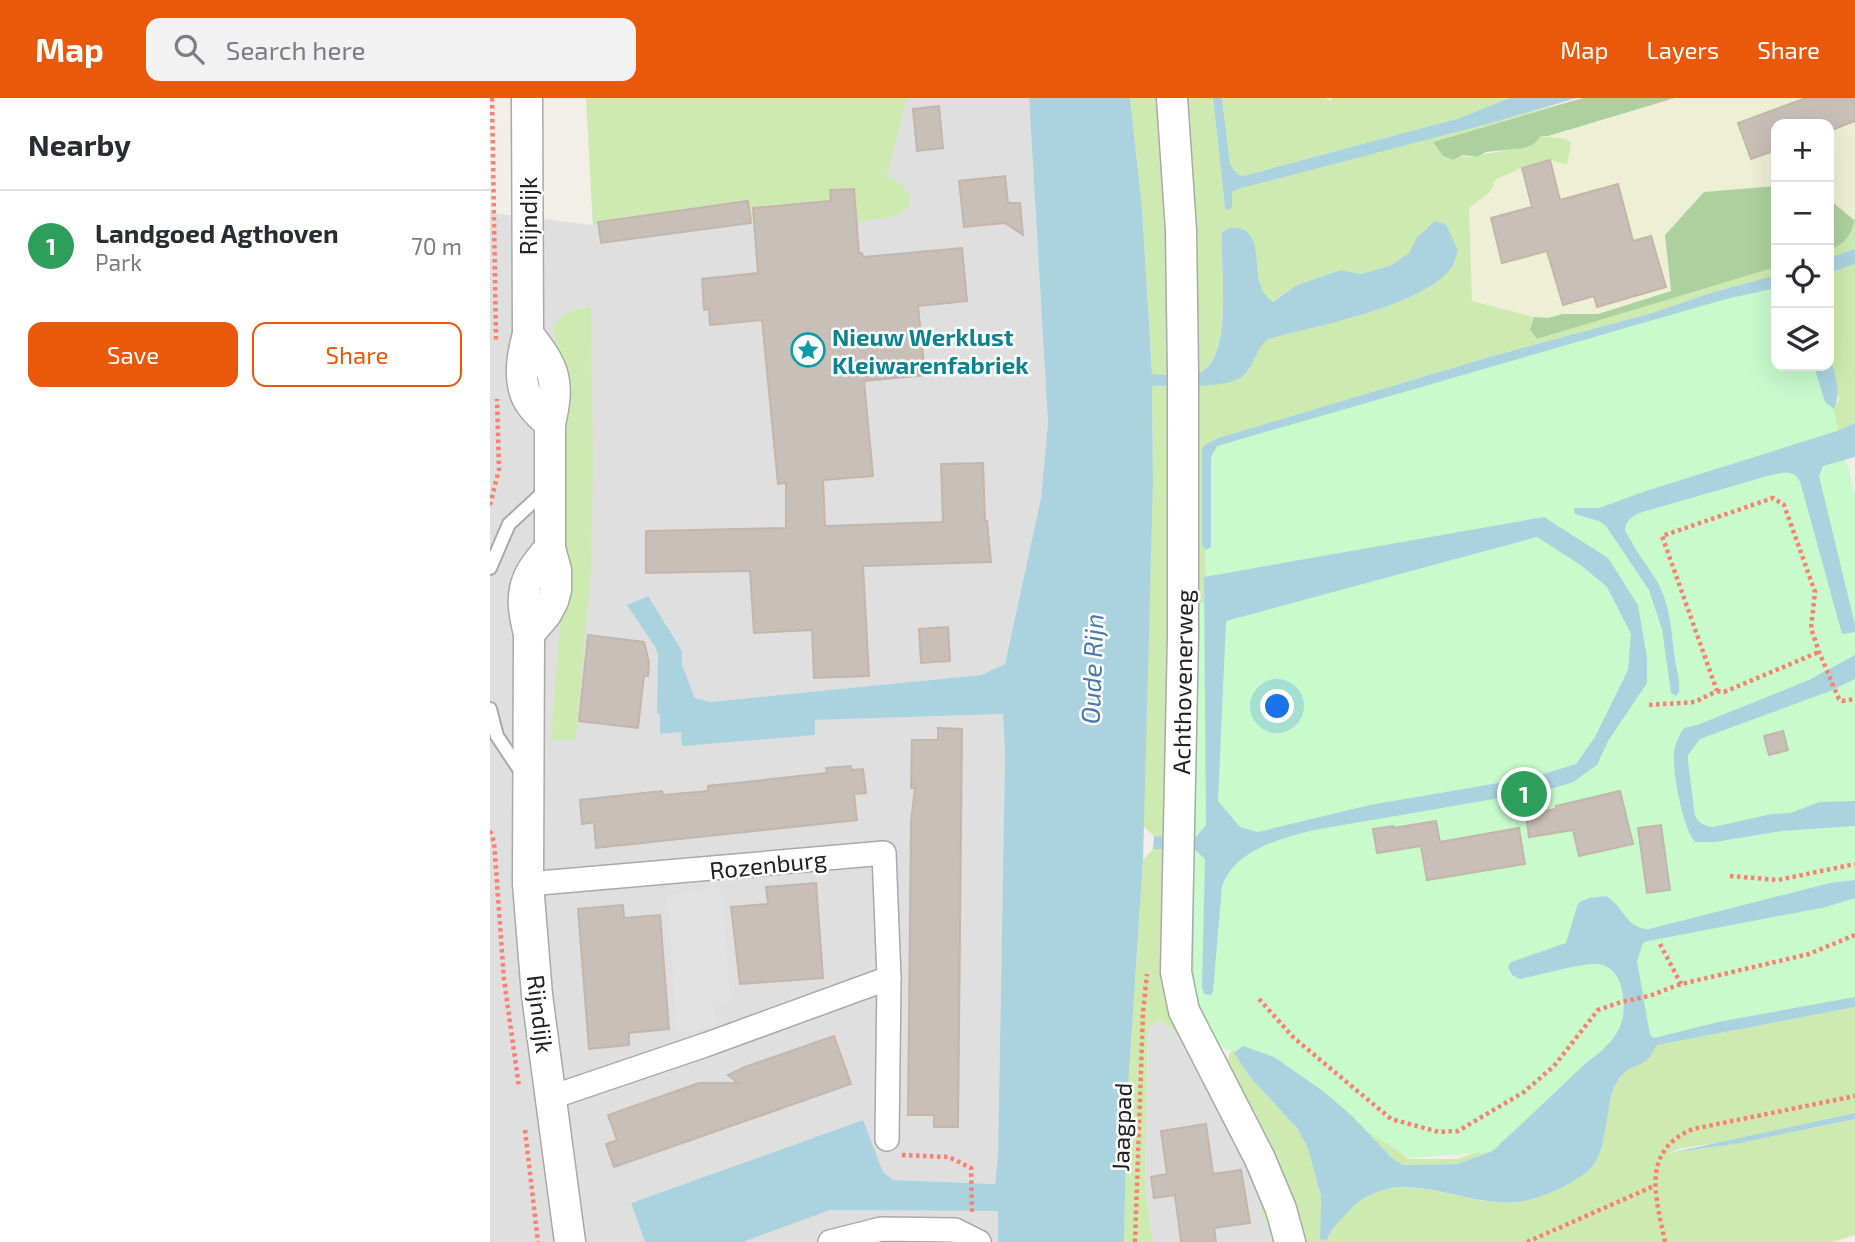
<!DOCTYPE html>
<html lang="en">
<head>
<meta charset="utf-8">
<style>
  body { margin:0; font-family:"Exo 2",sans-serif; background:#f2f2f3; color:#2b2b33 }
  .controls { position:absolute; right:21px; top:21px; display:grid; overflow:hidden; border-radius:14px; box-shadow:0 7px 28px #0002 }
  .controls button { width:63px; height:63px; display:grid; place-items:center; padding:0; border:0; border-bottom:2px solid #e1e1e2; background:#fff; color:#2b2b33; font:35px sans-serif }
  .you { position:absolute; left:788px; top:609px; width:24px; height:24px; margin:-18px; border:5px solid #fff; border-radius:50%; background:#1a73e8; box-shadow:0 0 0 10px #1a73e833 }
  .badge { display:grid; place-items:center; width:46px; height:46px; border-radius:50%; background:#ea580c; color:#fff; font-size:23px; font-weight:700 }
  .pin { position:absolute; translate:-50% -50%; border:4px solid #fff; box-shadow:0 2px 7px #0006 }
  .list { margin:0; padding:0; list-style:none }
  h2 { display:flex; justify-content:space-between; align-items:center; height:91px; margin:0; padding:0 28px; font-size:30px }
  h2 small { font-size:23px; font-weight:400; color:#7c7c81 }
  .list li { display:grid; grid-template-columns:46px 1fr auto; gap:21px; align-items:center; box-sizing:border-box; height:112px; padding:0 28px; border-top:2px solid #e1e1e2 }
  .list b { display:block; font-size:26px; white-space:nowrap }
  .list p { margin:0; font-size:23px; white-space:nowrap; color:#7c7c81 }
  .list em { font-size:23px; font-style:normal; color:#7c7c81 }
  .actions { display:flex; gap:14px; padding:21px 28px }
  .actions a { flex:1; padding:16px 0; border:2px solid #ea580c; border-radius:14px; text-align:center; font-size:24px; color:#ea580c }
  .actions .main { background:#ea580c; color:#fff }
  .icon { flex:none; width:38px; height:38px; fill:none; stroke:currentColor; stroke-width:2; stroke-linecap:round; stroke-linejoin:round }
  .map { position:relative; flex:none; width:1365px; height:1144px; overflow:hidden }
  header { display:flex; align-items:center; gap:42px; box-sizing:border-box; height:98px; padding:0 35px; background:#ea580c; color:#fff }
  header strong { font-size:33px }
  nav { display:flex; gap:38px; margin-inline-start:auto; font-size:24px }
  .search { width:490px; height:63px; background:#f2f2f3; display:flex; align-items:center; gap:18px; box-sizing:border-box; padding:0 24px; border-radius:14px; color:#7c7c81; font-size:26px }
  main { display:flex }
  aside { flex:1; background:#fff }
  .map>svg:first-child { display:block }
</style>
</head>
<body>
<header>
<strong>Map</strong>
<div class="search"><svg class="icon" aria-label="search" viewBox="0 0 24 24"><circle cx="10" cy="10" r="6"/><path d="M15 15l6 6"/></svg>Search here</div>
<nav><a>Map</a><a>Layers</a><a>Share</a></nav>
</header>
<main>
<aside>
<h2>Nearby<small></small></h2>
<ul class="list">
<li><span class="badge" style="background:#2e9e5b">1</span><div><b>Landgoed Agthoven</b><p>Park</p></div><em>70 m</em></li>
</ul>
<div class="actions"><a class="main">Save</a><a>Share</a></div>
</aside>
<div class="map">
<svg width="1365" height="1144" viewBox="0 0 1365 1144">
  <rect width="100%" height="100%" fill="#f2efe9"/>
  <g fill="#e0dfdf">
    <path d="M96 0H539L558 325 551 400 515 566 491 577 220 604 205 600 192 567V553L166 550 168 558 167 615H170L171 636 191 634 325 637V622L513 616 515 656 508 1058 505 1086 403 1082 393 1074 373 1022 141 1105 155 1144H0V115L103 127Z"/>
    <path d="M670 921 685 934 756 1065 782 1144H663L655 1092 658 929Z"/>
    <path d="M340 1112 508 1113V1144H253Z"/>
  </g>
  <path fill="#eef0d5" d="M1185 0H1365V123L1339 101V26H1286V88L1214 94 1175 137 1181 193 1108 216H1073L1058 220 1044 219 982 203 979 110 1000 94 1006 81 1032 70 1060 62 1076 41 1058 38Z"/>
  <g fill="#cdebb0" fill-rule="evenodd">
    <path d="M96 0H417L397 78 409 85 419 96V109L407 118 340 129 338 103 263 110 264 122H261L258 103 108 123V126L103 127Z"/>
    <path d="M640 0H723L735 110 739 112 742 110V94L748 91 1093 0 943 44 953 58 963 62C978 54 978 62 989 58 1010 51 1038 54 1051 38L1076 41 1081 45 1077 67 1060 62 1032 70 1006 81 1000 94 979 110 982 203 1044 219 1040 232 1047 241 1286 169V177L1220 195 1162 215 1003 258 728 340 715 347 712 351V448L716 452 721 449V359L727 348 999 269 1266 194 1286 190V268H1324L1335 304 1344 311 1349 301 1339 254V175L1365 166V325L1347 333 1156 393 1109 410H1084L1083 414 1085 416 1109 423 1116 428 1159 492 1172 531 1181 595 1186 598 1189 594C1190 584 1188 577 1186 567 1181 538 1182 510 1167 483 1156 466 1144 450 1135 432 1136 420 1146 416 1156 413L1281 377 1297 373 1309 379 1352 536 1365 533V557L1319 582 1207 627 1194 630C1187 640 1183 651 1184 662 1184 682 1193 729 1205 744H1225L1292 733 1365 728V782L1340 785 1159 831C1136 831 1133 807 1116 798L1099 800 1088 805 1076 845 1021 864 1018 870 1022 877 1030 881C1046 878 1096 864 1109 866 1121 868 1128 877 1131 888 1140 925 1127 943 1097 964L1003 1053 967 1066 912 1067 902 1060 862 1018 833 993 784 959 753 948 744 955 760 979 807 1030 817 1048 831 1098 830 1141 837 1143C840 1132 850 1121 858 1113 912 1059 977 1117 1038 1102 1057 1098 1096 1081 1106 1063 1113 1051 1114 1036 1117 1022 1119 1011 1120 996 1126 986 1136 966 1148 971 1158 960 1162 957 1164 951 1167 947L1365 909V1015L1250 1041 1188 1051 1180 1055 1245 1046 1365 1021V1137L1341 1144H782L756 1064 685 934 670 921 658 930 655 1092 663 1144H634L637 1006 653 762 663 751H705L715 761 712 889 714 896 720 897 732 788C746 751 790 741 824 732L1057 692 1083 684 1107 667 1118 643 1157 585V560L1148 507 1118 460 1054 419 714 479 716 728 706 739 664 738 653 728 663 384 662 287C682 288 740 291 754 277 765 266 766 251 778 241 826 228 927 210 960 172 964 167 966 159 968 152L956 126 945 123 927 139 919 155 902 167 871 176 851 172 807 187 782 204C776 198 772 194 770 185 764 169 772 134 748 130 741 129 738 130 732 134 729 164 746 266 705 276 693 279 675 276 662 276L652 109ZM1294 384 1305 389 1336 501 1352 551 1199 621 1190 609 1197 595 1198 577 1191 510 1145 435 1152 423ZM1140 619 1176 623 1180 686 1185 706 1198 743 1207 750 1219 749 1228 808 1158 826 1146 805 1144 797 1141 798 1125 784C1076 783 1076 800 1069 842L1021 858 1000 816 997 781 934 786 928 752 884 760 880 728 1069 692 1098 680 1109 671 1122 646 1135 630ZM1129 892 1132 915 1127 930 1028 1024 996 1051 967 1061H919L791 959 774 950H761L755 945 740 955 736 967 720 934 723 930 771 926C807 952 843 979 879 1005 895 1017 914 1035 932 1041 977 1056 1083 968 1108 932 1116 920 1115 906 1122 893Z"/>
    <path d="M732 0H835L841 3 843 0H1022L970 20 753 78 747 76 740 66Z"/>
    <path d="M1365 125V151L1339 160V152C1353 148 1359 138 1365 125Z"/>
    <path d="M101 209 103 368 101 473 86 638 85 642H61L73 485 72 283 63 229C73 214 84 211 101 209Z"/>
  </g>
  <g fill="#add19e">
    <path d="M1093 0H1185L1058 38H1051L1044 46 1034 50 996 54 987 59 973 57 963 62 953 58 943 44Z"/>
    <path d="M1286 88V169L1047 241 1040 232 1044 219 1058 220 1072 216H1108L1181 193 1175 137 1214 94Z"/>
    <path d="M1339 101 1365 123C1361 137 1353 148 1339 152Z"/>
  </g>
  <path fill="#c8facc" d="M1286 182V268H1332L1365 397V900L1113 952 1000 1054 920 1060 747 954 721 948 704 886 703 506 716 504 715 348Z"/>
  <path fill="#e2e2e2" d="M217 789H231L241 903 225 906 226 929 187 934 177 797 216 793Z"/>
  <g fill="#aad3df" fill-rule="evenodd">
    <path d="M539 0H640L652 109 662 276C675 276 693 279 706 276 746 265 729 164 732 134 738 130 741 129 748 130 772 134 764 169 770 185 772 194 776 198 783 204L807 187 851 172 871 176 902 167 919 155 927 139 945 123 956 126 968 152C966 159 964 167 960 172 927 210 826 228 778 241 766 251 765 266 754 277 740 292 683 287 662 288L663 384 653 762 637 1006 634 1144H508V1113L340 1112 253 1144H155L141 1105 373 1022 393 1074 403 1082 505 1086 508 1058 515 656 513 616 325 622V637L192 648 191 634 170 636V616L167 615 168 558 166 550 137 507 158 498 192 553V567L205 600 220 604 491 577 515 566 551 400 558 325Z"/>
    <path d="M723 0H732L740 66 747 76 753 78 970 20 1020 0H1087L1001 25 748 91 742 94V110L739 112 735 110Z"/>
    <path d="M1365 151V166L1339 175V160Z"/>
    <path d="M1286 177V190L1236 201 727 348 721 359V449L716 452 712 448V351L715 347 728 340 1003 258 1162 215 1220 195Z"/>
    <path d="M1339 254C1343 273 1353 293 1344 311L1335 304 1324 268H1339Z"/>
    <path d="M1365 325V359L1333 368 1329 378 1365 527V534L1352 536 1311 387C1306 371 1295 374 1281 377L1156 413C1146 416 1136 420 1135 432 1144 450 1156 466 1167 483 1182 510 1181 538 1186 567 1188 577 1190 584 1189 594L1186 598 1181 595 1172 531 1159 492 1116 428 1109 423 1085 416 1084 410H1109L1156 393 1347 333Z"/>
    <path d="M1054 419 1118 460 1148 507 1157 560V585L1118 643 1107 667 1083 684 1057 692 824 732C790 741 746 751 732 788L723 893 721 897 714 896 712 889 715 761 704 751H663L664 738 706 739 716 727 714 479ZM1047 439 1092 468 1117 489 1141 536 1138 572 1105 639 1086 666 1044 679 880 707 768 734 750 729 728 703 736 523Z"/>
    <path d="M1365 557V581L1340 593 1210 641 1198 657V663L1205 718C1210 726 1214 728 1223 729L1282 716 1300 715 1330 704 1365 703V728L1292 733 1225 744H1205C1193 729 1184 682 1184 662 1183 651 1187 640 1194 630L1207 627 1319 582Z"/>
    <path d="M1365 782V800L1336 809 1158 843 1153 845 1147 863 1160 937 1164 940 1228 924 1365 899V909L1167 947C1164 951 1162 957 1158 961 1148 971 1136 966 1126 986 1120 996 1119 1011 1117 1022 1114 1036 1113 1051 1106 1063 1096 1081 1057 1098 1038 1102 975 1117 909 1056 855 1117 848 1125 839 1133 837 1143L830 1141 831 1098 817 1048 807 1030 760 979 744 955 753 948 784 959 833 993 862 1018 902 1060 913 1067 967 1066 1003 1053 1097 964C1127 943 1140 924 1131 888 1128 877 1121 868 1109 866 1095 864 1046 878 1030 881L1022 877 1018 869 1021 864 1076 845 1088 805 1099 800 1116 798C1133 807 1136 831 1159 831L1340 785Z"/>
    <path d="M1365 1015V1021L1245 1046 1180 1055Z"/>
  </g>
  <g fill="#c7bfb8" stroke="#c4b6ab" stroke-width="2">
    <path d="M1316 0H1365V23L1339 33V26H1286V52L1261 61 1248 25Z"/>
    <path d="M449 8 453 50 427 53 423 11Z"/>
    <path d="M1060 62 1070 102 1128 86 1143 143 1161 138 1176 189 1107 209 1104 198 1073 207 1057 153 1012 165 1001 120 1042 109 1032 70Z"/>
    <path d="M515 78 518 105H530L533 137 515 125 474 129 469 83Z"/>
    <path d="M364 91 369 155H372L373 159 472 150 477 203 428 208 435 277 374 283 383 378 333 382 335 428 453 424 451 366 493 365 495 423H497L501 464 373 468 379 578 324 580 322 532 264 535 260 473 156 475V433L296 430V385L288 386 272 222 220 227 219 211 214 212 212 181 268 175 263 110 341 103 340 92Z"/>
    <path d="M258 103 261 125 111 145 108 124Z"/>
    <path d="M458 529 460 563 431 565 429 531Z"/>
    <path d="M98 537 154 544 159 564 158 578H154L148 630 89 623Z"/>
    <path d="M448 630 472 631 468 1029H444V1017H418L421 724 425 690H421L422 642H448Z"/>
    <path d="M1293 633 1298 652 1279 657 1274 638Z"/>
    <path d="M361 668 362 672 373 671 376 695 364 696 367 722 106 750 104 724 92 726 90 702 172 693 173 697 218 693V688L337 675 336 670Z"/>
    <path d="M1130 693 1143 746 1089 758 1083 732 1039 739 1036 716 1066 711V708Z"/>
    <path d="M946 723 950 744 1029 730 1035 766 937 782 931 748 887 755 883 731 903 728 904 730Z"/>
    <path d="M1171 727 1180 792 1157 795 1148 730Z"/>
    <path d="M326 785 333 880 250 886 241 809 278 806 276 789Z"/>
    <path d="M133 807 134 820 170 817 179 931 139 935V947L99 951 88 811Z"/>
    <path d="M344 938 361 986 124 1069 116 1046 127 1042 118 1017 209 985H248L238 977 255 969Z"/>
    <path d="M716 1026 723 1076 751 1072 760 1125 724 1130 726 1144H691L685 1097 664 1100 661 1079 677 1076 671 1033Z"/>
  </g>
  <g fill="none" stroke-linecap="round" stroke-linejoin="round">
    <defs>
      <g id="service">
        <path d="M0 470 19 426 56 392"/>
        <path d="M0 611 7 638 33 677"/>
      </g>
      <g id="minor">
        <path d="M38 786 394 755 399 880 397 1041"/>
        <path d="M62 999 218 946 399 880"/>
        <path d="M340 1144 391 1131 465 1132 489 1144"/>
      </g>
      <g id="tertiary">
        <path d="M37 0 38 236C32 257 27 287 41 306 46 314 54 320 60 326"/>
        <path d="M682 0 691 132 693 275V537L686 874 694 913 770 1061 791 1111 800 1144"/>
        <path d="M38 236C65 270 70 283 60 326V450L66 472V492L63 503 56 516 39 536"/>
        <path d="M60 450C32 481 29 496 39 536L38 786 47 897 80 1144"/>
      </g>
    </defs>
    <use href="#service" stroke="#a9a9a9" stroke-width="16"/>
    <use href="#minor" stroke="#a9a9a9" stroke-width="26"/>
    <use href="#tertiary" stroke="#a9a9a9" stroke-width="33"/>
    <g stroke="#fa8072" stroke-width="4.5" stroke-dasharray="3.5 3.5" stroke-linecap="butt">
      <path d="M2 0 6 243"/>
      <path d="M0 407 9 371 7 301"/>
      <path d="M1227 593 1234 594 1329 554"/>
      <path d="M1159 607 1205 604 1227 593 1172 438 1283 400 1294 407 1325 494 1321 530 1329 554 1349 601 1352 603 1365 601"/>
      <path d="M0 733 4 744 14 882 29 989"/>
      <path d="M1240 778 1288 782 1365 766"/>
      <path d="M1170 846 1191 886"/>
      <path d="M769 901 804 940 901 1021 949 1034 968 1033 1034 994 1064 968 1108 912 1131 904 1159 898 1191 886 1319 856 1365 837"/>
      <path d="M35 1032 48 1144"/>
      <path d="M412 1057 459 1059 481 1070 482 1116"/>
      <path d="M645 1144 653 914 657 876"/>
      <path d="M1037 1144 1164 1088"/>
      <path d="M1175 1144C1166 1099 1150 1053 1203 1031L1365 998"/>
    </g>
    <use href="#service" stroke="#fff" stroke-width="12"/>
    <use href="#minor" stroke="#fff" stroke-width="23"/>
    <use href="#tertiary" stroke="#fff" stroke-width="30"/>
  </g>
  <defs>
    <symbol id="sight-ring" viewBox="-11 -11 22 22"><circle r="9.5" fill="#fff" stroke="#0f9aa8" stroke-width="1.5"/><path d="M0-6L1.8-2.2L6-1.7L2.9 1.2L3.7 5.4L0 3.3L-3.7 5.4L-2.9 1.2L-6-1.7L-1.8-2.2Z" fill="#0f9aa8"/></symbol>
  </defs>
  <g fill-rule="evenodd">
    <use href="#sight-ring" x="299" y="233" width="38" height="38"/>
  </g>
  <g text-anchor="middle" dominant-baseline="central" stroke-width="5" stroke-linejoin="round" paint-order="stroke">
    <g font-size="24" fill="#222" stroke="#fff">
      <text transform="translate(37 118) rotate(-90)">Rijndijk</text>
      <text transform="translate(692 584) rotate(-89)">Achthovenerweg</text>
      <text transform="translate(278 766) rotate(-6)">Rozenburg</text>
      <text transform="translate(51 916) rotate(83)">Rijndijk</text>
      <text transform="translate(631 1029) rotate(-88)">Jaagpad</text>
    </g>
    <g font-size="24" font-weight="bold" fill="#0d838f" stroke="#fff" text-anchor="start">
      <text x="342" y="238">Nieuw Werklust<tspan x="342" dy="28">Kleiwarenfabriek</tspan></text>
    </g>
    <g font-size="26" font-style="italic" fill="#4a7aab" stroke="#fff">
      <text transform="translate(601 571) rotate(-88)">Oude Rijn</text>
    </g>
  </g>
</svg>
<div class="controls">
<button>+</button>
<button>−</button>
<button><svg class="icon" aria-label="locate" viewBox="0 0 24 24"><circle cx="12" cy="12" r="6"/><path d="M12 2v4M12 18v4M2 12h4M18 12h4"/></svg></button>
<button><svg class="icon" aria-label="layers" viewBox="0 0 24 24"><path d="M12 4l9 5-9 5-9-5zM3 14l9 5 9-5"/></svg></button>
</div>
<div class="you"></div>
<div class="pin badge" style="left:1034px;top:696px;background:#2e9e5b">1</div>
</div>
</main>
</body>
</html>
